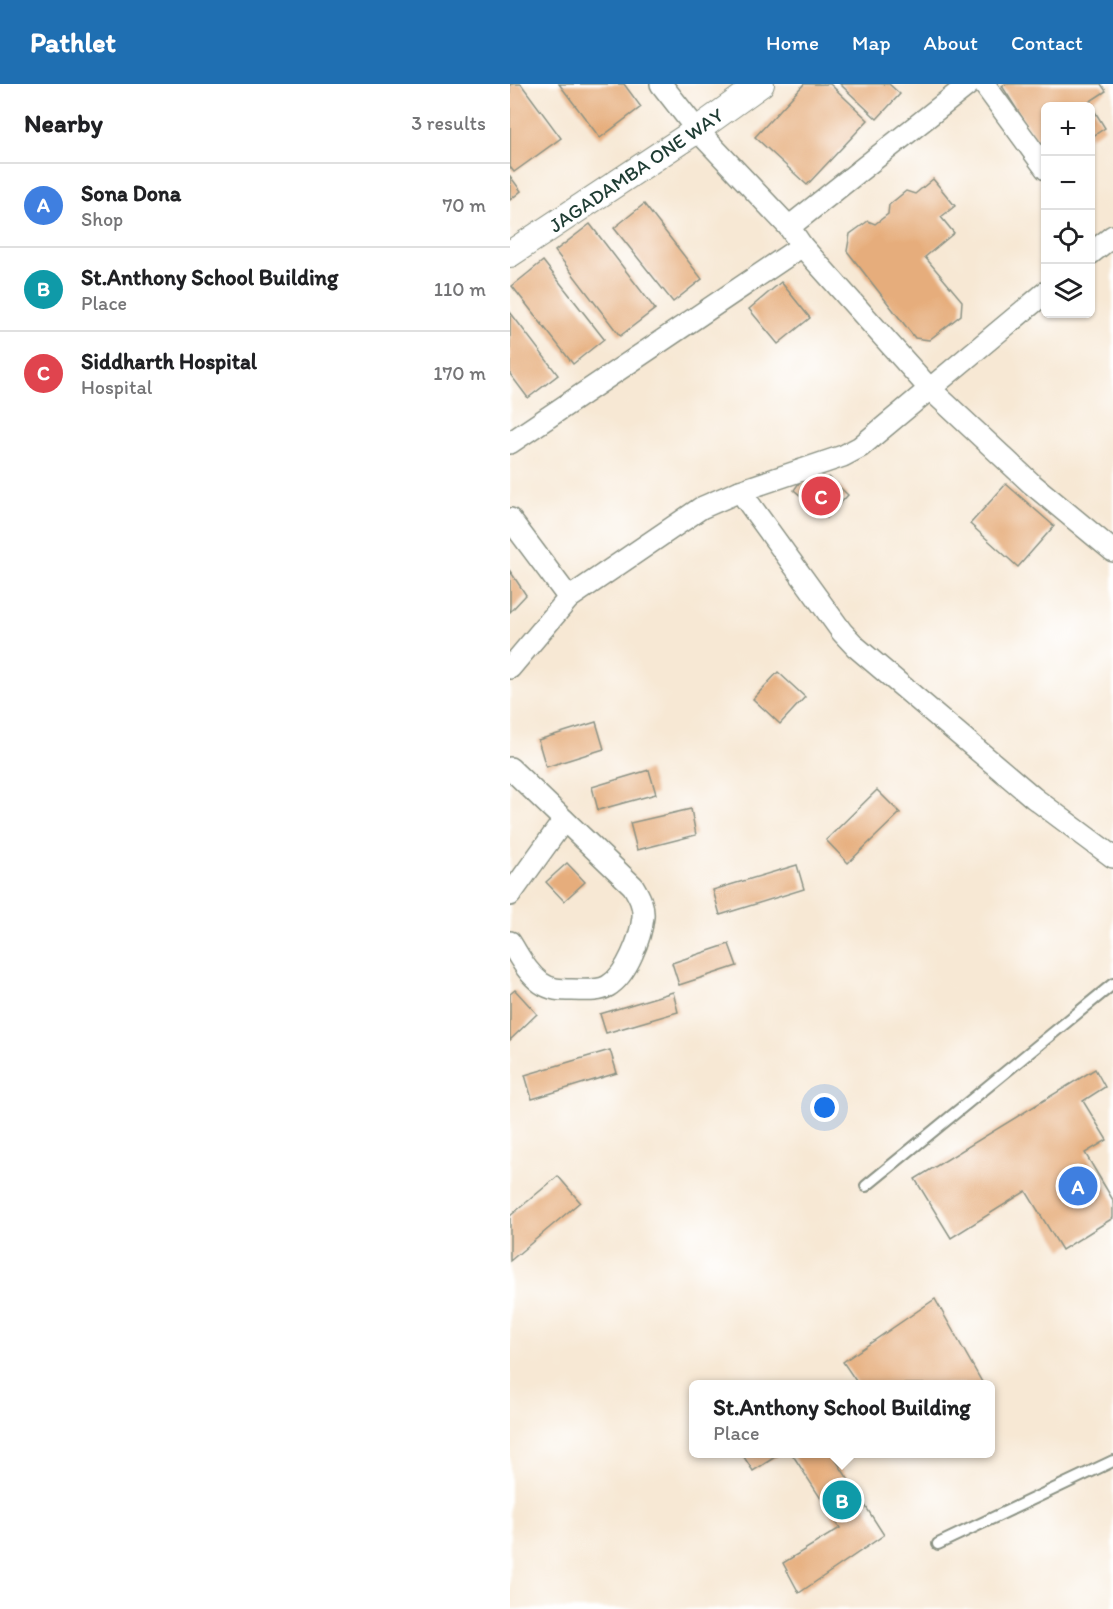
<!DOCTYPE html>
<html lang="en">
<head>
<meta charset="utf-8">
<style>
  body { margin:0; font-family:Itim,sans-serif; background:#f2f2f2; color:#202124 }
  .controls { position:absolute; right:18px; top:18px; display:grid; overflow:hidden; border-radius:9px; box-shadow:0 2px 4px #0004 }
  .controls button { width:54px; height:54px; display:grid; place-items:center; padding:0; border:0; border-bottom:2px solid #e0e0e0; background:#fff; color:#202124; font:30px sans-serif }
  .you { position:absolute; left:315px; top:1024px; width:21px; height:21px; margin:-15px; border:4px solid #fff; border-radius:50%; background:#1a73e8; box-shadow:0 0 0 9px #1a73e833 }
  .badge { display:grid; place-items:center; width:39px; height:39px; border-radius:50%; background:#1f6fb2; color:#fff; font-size:20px; font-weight:700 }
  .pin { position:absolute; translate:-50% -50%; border:3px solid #fff; box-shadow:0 2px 6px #0006 }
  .popup { position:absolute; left:179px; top:1296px; width:306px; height:78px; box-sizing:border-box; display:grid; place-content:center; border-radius:9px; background:#fff; filter:drop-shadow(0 2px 4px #0005); font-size:20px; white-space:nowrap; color:#757577 }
  .popup b { font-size:22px; color:#202124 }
  .popup::after { content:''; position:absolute; left:50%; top:100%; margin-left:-12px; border:12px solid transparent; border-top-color:#fff }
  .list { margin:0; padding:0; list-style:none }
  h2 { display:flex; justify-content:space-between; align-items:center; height:78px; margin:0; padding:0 24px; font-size:26px }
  h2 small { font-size:20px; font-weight:400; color:#757577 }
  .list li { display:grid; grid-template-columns:39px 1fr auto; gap:18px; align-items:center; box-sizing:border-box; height:84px; padding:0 24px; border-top:2px solid #e0e0e0 }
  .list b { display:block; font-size:22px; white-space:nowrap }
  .list p { margin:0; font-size:20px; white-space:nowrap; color:#757577 }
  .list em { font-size:20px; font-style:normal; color:#757577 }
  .icon { flex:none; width:33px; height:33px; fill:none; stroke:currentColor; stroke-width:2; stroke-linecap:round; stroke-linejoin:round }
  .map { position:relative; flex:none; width:603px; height:1525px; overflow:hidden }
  header { display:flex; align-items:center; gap:36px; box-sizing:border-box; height:84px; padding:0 30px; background:#1f6fb2; color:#fff }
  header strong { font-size:28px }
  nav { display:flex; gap:33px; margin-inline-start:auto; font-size:21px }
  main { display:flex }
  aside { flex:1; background:#fff }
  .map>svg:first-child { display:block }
</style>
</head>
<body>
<header>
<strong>Pathlet</strong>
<nav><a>Home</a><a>Map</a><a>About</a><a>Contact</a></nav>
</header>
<main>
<aside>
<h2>Nearby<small>3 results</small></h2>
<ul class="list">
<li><span class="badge" style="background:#3f7fe0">A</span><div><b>Sona Dona</b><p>Shop</p></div><em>70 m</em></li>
<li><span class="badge" style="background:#0f9aa8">B</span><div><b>St.Anthony School Building</b><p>Place</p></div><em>110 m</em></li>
<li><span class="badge" style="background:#e0444e">C</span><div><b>Siddharth Hospital</b><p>Hospital</p></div><em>170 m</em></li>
</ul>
</aside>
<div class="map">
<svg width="603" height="1525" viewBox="0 0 603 1525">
  <rect width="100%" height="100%" fill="#fff"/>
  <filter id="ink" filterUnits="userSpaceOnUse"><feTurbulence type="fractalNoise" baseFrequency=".0167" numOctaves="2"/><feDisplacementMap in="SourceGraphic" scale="12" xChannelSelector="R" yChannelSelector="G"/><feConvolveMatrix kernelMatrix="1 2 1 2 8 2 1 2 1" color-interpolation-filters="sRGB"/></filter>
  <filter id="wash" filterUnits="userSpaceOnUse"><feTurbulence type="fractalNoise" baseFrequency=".008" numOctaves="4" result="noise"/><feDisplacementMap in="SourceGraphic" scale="24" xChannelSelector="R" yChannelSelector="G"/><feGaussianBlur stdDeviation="1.35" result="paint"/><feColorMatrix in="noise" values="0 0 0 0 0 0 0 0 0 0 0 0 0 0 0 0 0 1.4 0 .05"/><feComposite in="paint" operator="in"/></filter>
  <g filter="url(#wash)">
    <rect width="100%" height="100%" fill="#f7e8d4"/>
    <g id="blocks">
      <g fill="#e6ad7c">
        <path d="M0 0H11L51 54 4 88 0 83Z"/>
        <path d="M49 0H114L131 23 90 54Z"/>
        <path d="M294 0H320L358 36 297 101 245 53Z"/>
        <path d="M330 0H379L390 10 367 35Z"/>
        <path d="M495 0H591L596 7 579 18 595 44 580 54V22H536V71L492 2Z"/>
        <path d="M0 92 11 107 0 116Z"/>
        <path d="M423 95 445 122 431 133 444 149 415 173 452 217 451 231 419 256 405 254 337 167 340 150 358 137 365 140 378 130 379 121 396 107 405 110Z"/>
        <path d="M134 120 192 195 163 218 104 144Z"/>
        <path d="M80 140 145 225 110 252 45 167Z"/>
        <path d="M33 177 94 255 63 280 2 202Z"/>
        <path d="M271 198 300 234 268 260 239 225Z"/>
        <path d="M0 228 48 291 18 314 0 290Z"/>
        <path d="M296 389 311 402 319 393 338 411 317 434 284 406Z"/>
        <path d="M496 400 544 442 508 483 460 440Z"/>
        <path d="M0 487 16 511 0 528Z"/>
        <path d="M268 588 295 613 270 640 243 615Z"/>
        <path d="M86 638 94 665 36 683 28 656Z"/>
        <path d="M139 686 146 710 88 726 82 703Z"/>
        <path d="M367 706 390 729 338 779 316 756Z"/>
        <path d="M181 725 186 751 127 766 120 739Z"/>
        <path d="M57 779 75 798 54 817 36 798Z"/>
        <path d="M287 781 294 805 210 831 203 806Z"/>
        <path d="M219 860 227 882 169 901 162 879Z"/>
        <path d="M5 906 27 930 0 956V910Z"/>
        <path d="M163 908 168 928 96 949 90 930Z"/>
        <path d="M100 966 107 989 22 1015 15 991Z"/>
        <path d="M585 985 595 1003 573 1017 597 1056 575 1069 603 1116V1134L552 1166 516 1107 441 1154 405 1095Z"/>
        <path d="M48 1092 70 1118 0 1177V1132Z"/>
        <path d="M425 1215 473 1300H348L333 1278Z"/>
        <path d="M232 1370H270L243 1387Z"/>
        <path d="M282 1370H322L374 1451 289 1509 273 1479 330 1444Z"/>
      </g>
    </g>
  </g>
  <g filter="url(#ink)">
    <use href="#blocks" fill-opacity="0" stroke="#8b9284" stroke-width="1.5"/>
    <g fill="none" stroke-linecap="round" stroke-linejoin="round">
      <defs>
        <g id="service">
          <path d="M356 1102 603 900"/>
          <path d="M428 1460 603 1377"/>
        </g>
        <g id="minor">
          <path d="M151 0 187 46 279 143 292 162 419 304 522 400 603 467"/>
          <path d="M474 0 536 85"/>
          <path d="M279 143 459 0"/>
          <path d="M580 170 603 152"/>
          <path d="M0 359 292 162"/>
          <path d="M230 407 332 548 346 563 524 714 603 773"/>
          <path d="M0 435 59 514"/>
          <path d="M0 584 59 514 191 424 230 407 333 372 350 363 536 208"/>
          <path d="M0 684 123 802C129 812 134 821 133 833 131 853 117 891 98 902 88 908 74 906 62 906 50 906 41 906 31 899 17 889 9 872 0 858"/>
          <path d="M0 811 54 736"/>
        </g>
        <path id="tertiary" d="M0 170 187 46 251 0"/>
      </defs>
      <use href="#service" stroke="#8b9284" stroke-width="14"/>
      <use href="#minor" stroke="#8b9284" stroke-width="24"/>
      <use href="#tertiary" stroke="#8b9284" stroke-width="28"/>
      <use href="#service" stroke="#fff" stroke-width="10"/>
      <use href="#minor" stroke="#fff" stroke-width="21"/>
      <use href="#tertiary" stroke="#fff" stroke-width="26"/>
    </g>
  </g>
  <g text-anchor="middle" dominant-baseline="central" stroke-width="4.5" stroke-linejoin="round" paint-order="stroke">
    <g font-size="20" fill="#1f3d34" stroke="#fff">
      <text transform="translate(126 86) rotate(-34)">JAGADAMBA ONE WAY</text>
    </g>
  </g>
</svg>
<div class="controls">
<button>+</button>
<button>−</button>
<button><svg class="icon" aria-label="locate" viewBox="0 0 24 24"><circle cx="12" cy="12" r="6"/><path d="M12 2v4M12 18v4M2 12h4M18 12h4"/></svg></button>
<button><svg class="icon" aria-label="layers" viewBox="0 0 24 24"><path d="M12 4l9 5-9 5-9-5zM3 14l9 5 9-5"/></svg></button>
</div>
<div class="you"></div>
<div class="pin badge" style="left:568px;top:1102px;background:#3f7fe0">A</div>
<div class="pin badge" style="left:332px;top:1416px;background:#0f9aa8">B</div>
<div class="popup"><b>St.Anthony School Building</b>Place</div>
<div class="pin badge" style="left:311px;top:412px;background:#e0444e">C</div>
</div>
</main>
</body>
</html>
